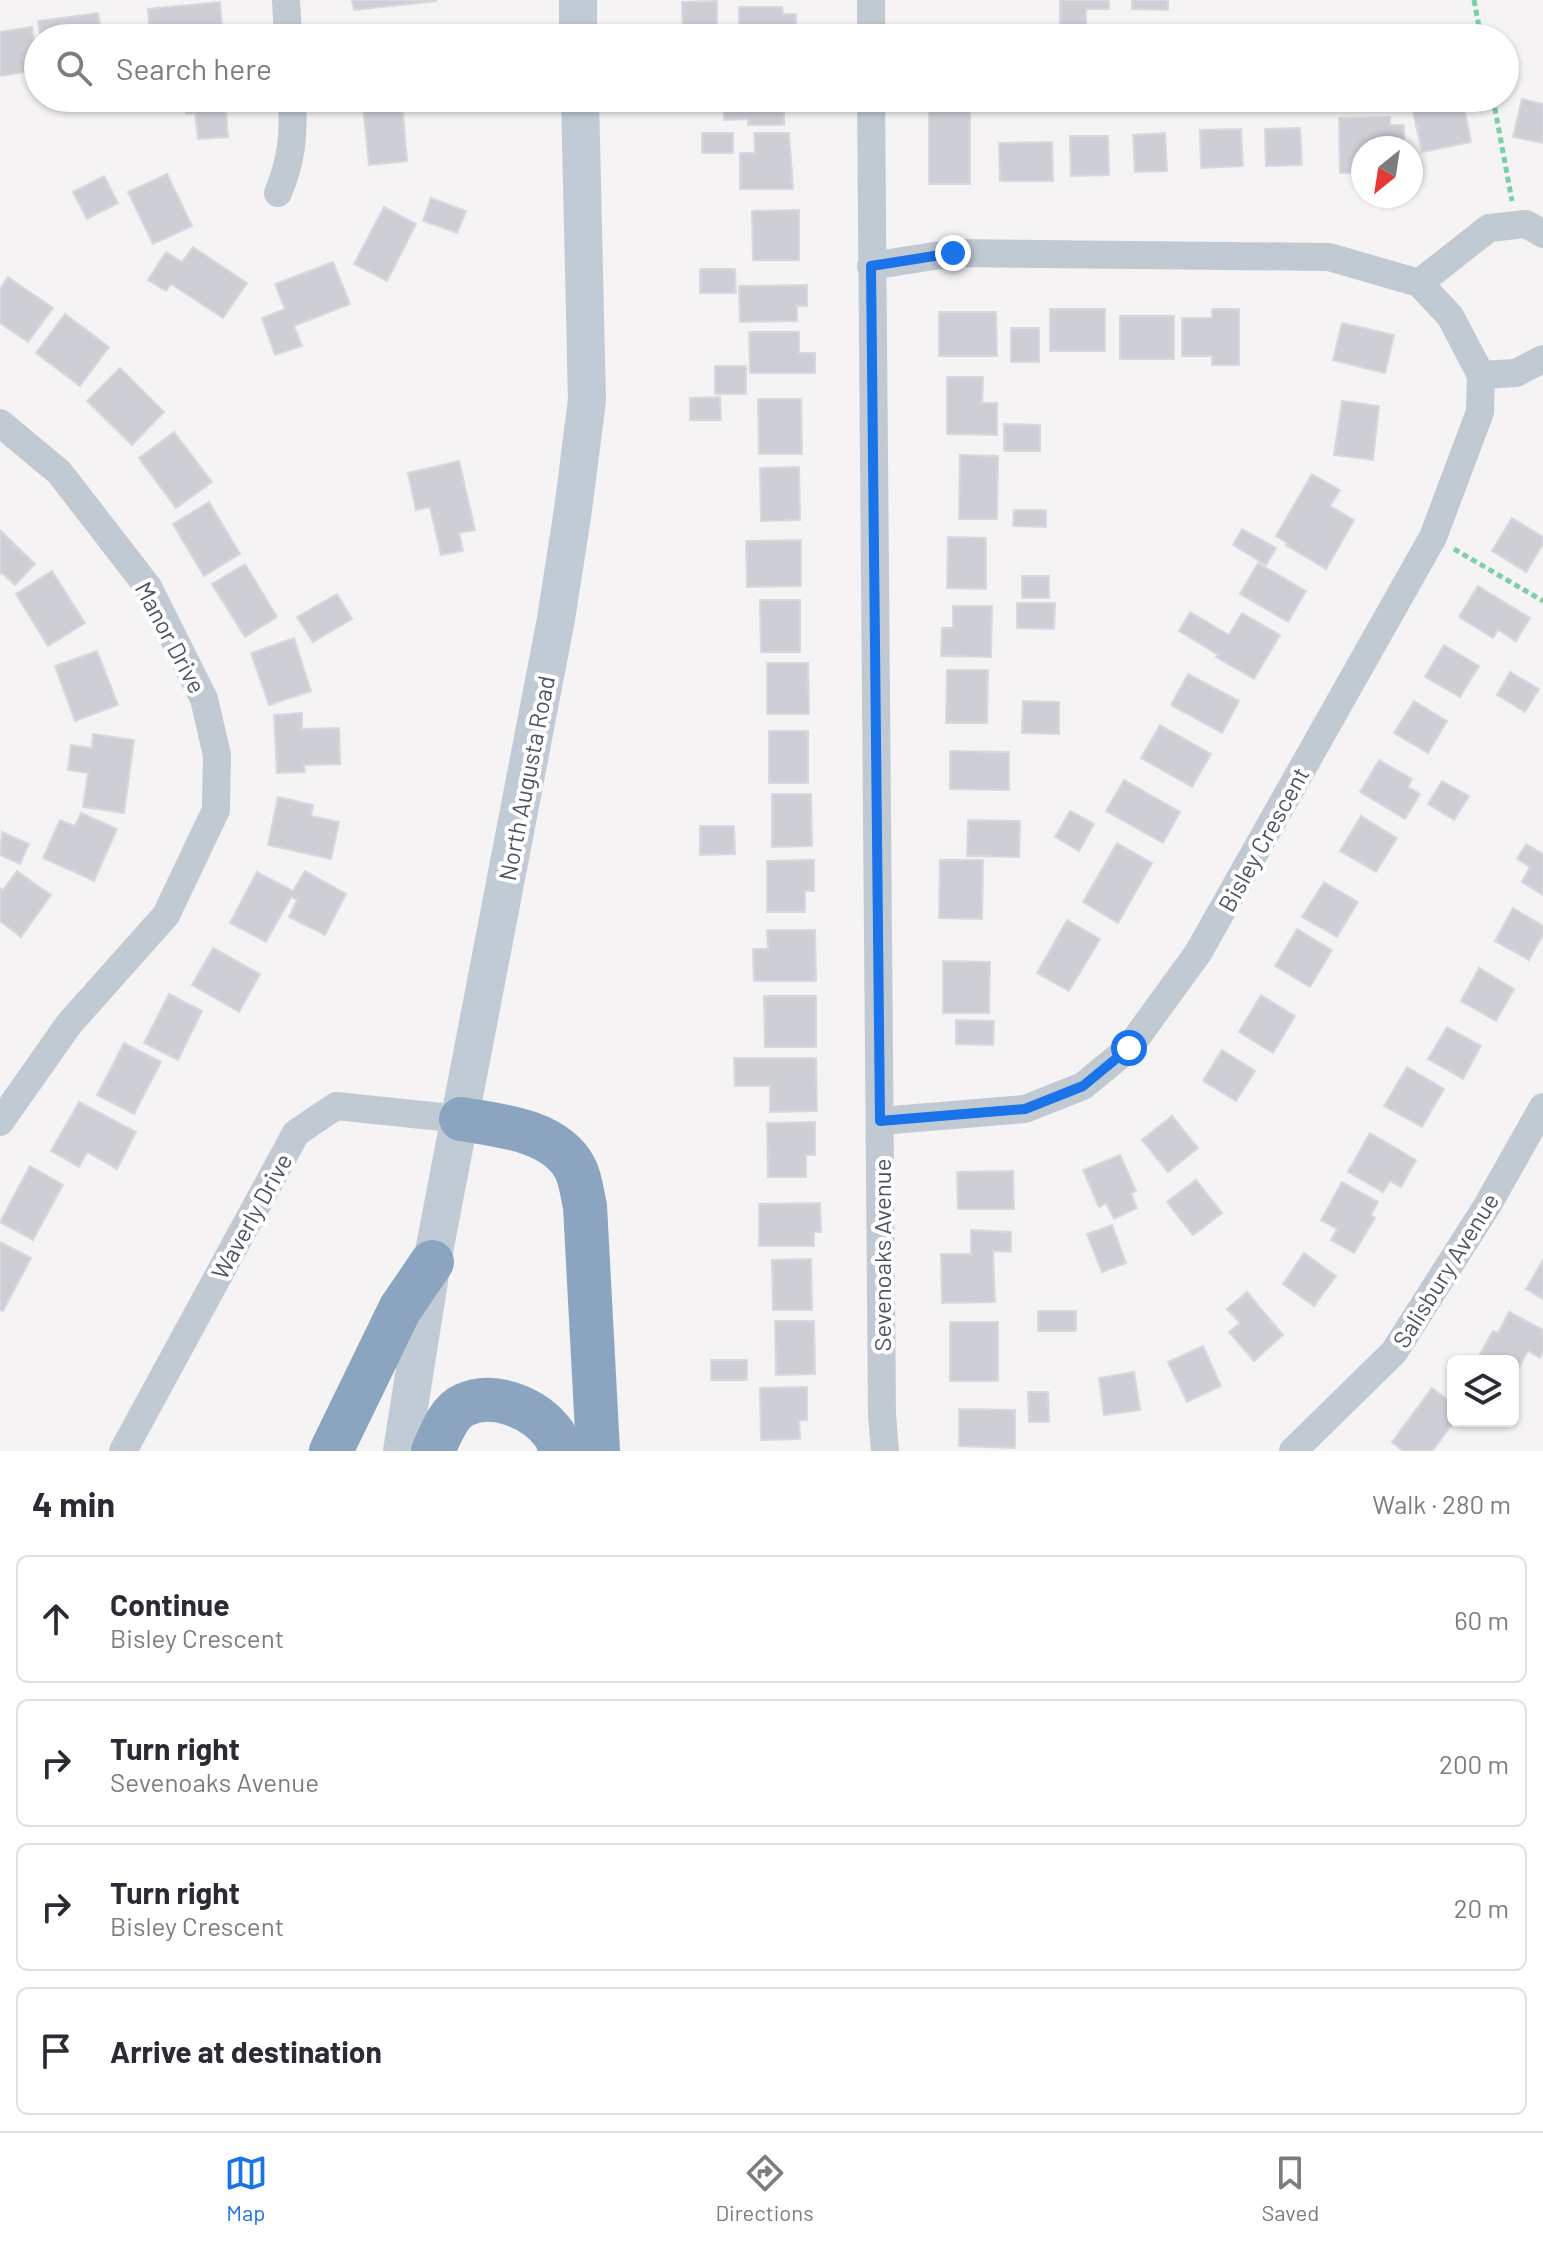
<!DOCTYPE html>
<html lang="en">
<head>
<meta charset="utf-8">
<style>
  body { margin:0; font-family:Barlow,sans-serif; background:#f7f7f7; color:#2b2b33 }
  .controls { position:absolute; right:24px; bottom:24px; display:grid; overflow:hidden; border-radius:12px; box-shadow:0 2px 6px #0004 }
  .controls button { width:72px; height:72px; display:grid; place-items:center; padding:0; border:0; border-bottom:2px solid #e1e1e2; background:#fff; color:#2b2b33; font:40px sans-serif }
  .compass { position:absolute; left:1351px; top:136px; width:72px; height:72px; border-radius:50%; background:#fff; box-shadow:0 2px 6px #0004; rotate:210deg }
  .stop { position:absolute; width:24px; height:24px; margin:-18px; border:6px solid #1a73e8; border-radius:50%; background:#fff }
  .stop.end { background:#1a73e8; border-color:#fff; box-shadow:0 2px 8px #0008 }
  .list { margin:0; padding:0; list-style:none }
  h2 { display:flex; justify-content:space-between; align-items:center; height:104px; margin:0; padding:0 32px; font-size:34px }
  h2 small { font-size:26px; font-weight:400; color:#7c7c81 }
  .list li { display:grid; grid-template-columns:52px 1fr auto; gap:24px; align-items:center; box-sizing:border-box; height:128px; margin:0 16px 16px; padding:0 16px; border:2px solid #e1e1e2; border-radius:12px }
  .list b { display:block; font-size:30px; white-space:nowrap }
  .list p { margin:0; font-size:26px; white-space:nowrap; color:#7c7c81 }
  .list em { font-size:26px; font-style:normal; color:#7c7c81 }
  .icon { flex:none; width:44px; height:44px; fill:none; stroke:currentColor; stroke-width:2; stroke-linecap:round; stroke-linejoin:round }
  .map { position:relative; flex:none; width:1543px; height:1451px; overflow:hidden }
  .search { position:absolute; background:#fff; box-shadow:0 2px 6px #0004; left:24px; right:24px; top:24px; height:88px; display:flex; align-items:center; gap:20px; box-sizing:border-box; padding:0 28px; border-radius:44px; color:#7c7c81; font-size:30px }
  .sheet { height:680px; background:#fff }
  nav { display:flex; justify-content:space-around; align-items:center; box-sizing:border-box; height:112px; border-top:2px solid #e1e1e2; background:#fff; font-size:22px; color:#7c7c81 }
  nav a { display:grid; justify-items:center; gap:4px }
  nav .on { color:#1a73e8 }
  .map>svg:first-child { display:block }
</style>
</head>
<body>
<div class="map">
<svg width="1543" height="1451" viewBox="0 0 1543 1451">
  <rect width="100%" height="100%" fill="#f5f3f3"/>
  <g fill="#cdcfd5" stroke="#d7d9de" stroke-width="2">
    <path d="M352 0H436V1L354 10Z"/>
    <path d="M1060 0H1109V9H1086V31L1060 30Z"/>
    <path d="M1132 0H1168V10L1132 9Z"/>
    <path d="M717 1V35H683L682 2Z"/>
    <path d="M220 2 223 38H150L148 9Z"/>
    <path d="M739 7H782L783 14H796V38H739Z"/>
    <path d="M98 13 102 38H41L38 21Z"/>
    <path d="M32 27 38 70 0 76V32Z"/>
    <path d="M406 29V38H355L354 34Z"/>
    <path d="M185 98H225L228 137 198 139 195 113 186 114Z"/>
    <path d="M724 98H784V125H748V119L724 120Z"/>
    <rect x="929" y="98" width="41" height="86"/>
    <path d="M1410 98H1462L1471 142 1422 152Z"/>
    <path d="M1522 99 1543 104V143L1513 137Z"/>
    <path d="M402 102 407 161 369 165 363 106Z"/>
    <path d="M1390 117V125H1404V148H1363V173H1340L1339 118Z"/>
    <path d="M1300 128 1302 165 1266 166 1265 129Z"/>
    <path d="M1241 129 1243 166 1201 168 1200 130Z"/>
    <rect x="702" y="133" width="31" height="20"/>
    <path d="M754 133H789L793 189H740V153H755Z"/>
    <path d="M1165 133 1167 171 1135 172 1133 135Z"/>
    <path d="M1070 136H1108L1109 175 1071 176Z"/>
    <path d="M1052 142 1053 181H1000L999 143Z"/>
    <path d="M167 174 192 226 153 244 128 192Z"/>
    <path d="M104 176 118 203 87 219 73 192Z"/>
    <path d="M431 198 466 211 457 233 423 221Z"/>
    <path d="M384 207 416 224 387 281 354 264Z"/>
    <path d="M799 210V260H753L752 211Z"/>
    <path d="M193 247 247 283 223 318 171 284 166 291 148 280 166 252 182 262Z"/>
    <path d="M333 262 350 304 294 326 302 346 275 355 262 318 285 309 275 284Z"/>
    <path d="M700 269H735L736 293H700Z"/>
    <path d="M8 277 53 308 28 342 0 323V289Z"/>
    <path d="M807 285V306H797V321L740 322 739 286Z"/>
    <rect x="1050" y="309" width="55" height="42"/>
    <path d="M1212 309H1239V365H1212V356H1182V318H1212Z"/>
    <path d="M939 312H996L997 356H939Z"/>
    <path d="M65 314 109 347 80 386 36 353Z"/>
    <rect x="1120" y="316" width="54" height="43"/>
    <path d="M1342 323 1394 335 1385 373 1333 360Z"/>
    <rect x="1011" y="328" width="28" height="34"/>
    <path d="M749 332H799V353H815V373H750Z"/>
    <rect x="715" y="366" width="31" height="28"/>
    <path d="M120 368 164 412 132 445 87 401Z"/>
    <path d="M947 377H983L982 403H997V435L947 434Z"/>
    <path d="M720 397 721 420H690V398Z"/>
    <path d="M758 399H801L802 454H759Z"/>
    <path d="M1342 401 1379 406 1373 460 1334 455Z"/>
    <path d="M1004 424 1040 425V451H1004Z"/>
    <path d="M174 432 212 482 176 508 139 458Z"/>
    <path d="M960 455 998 456 997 519H959Z"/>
    <path d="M459 461 475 530 459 533 463 551 441 555 430 507 416 510 408 473Z"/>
    <path d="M799 467 800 520 761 521 760 468Z"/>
    <path d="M1312 474 1340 490 1330 506 1354 520 1326 569 1286 545 1287 543 1276 536Z"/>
    <path d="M209 502 240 554 204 576 173 524Z"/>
    <path d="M1014 510H1046V527L1013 526Z"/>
    <path d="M1512 518 1543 537V544L1526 572 1492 551Z"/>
    <path d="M1242 529 1276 548 1266 565 1233 545Z"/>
    <path d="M0 530 35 564 15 585 2 573 0 574Z"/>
    <path d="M948 537 986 538V589L947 588Z"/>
    <path d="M801 540V586L747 587 746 541Z"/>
    <path d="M1258 563 1306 591 1288 622 1240 594Z"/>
    <path d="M245 564 277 617 245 637 212 584Z"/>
    <path d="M52 571 85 623 48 646 16 594Z"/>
    <rect x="1022" y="576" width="27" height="22"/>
    <path d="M1478 586 1530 618 1516 641 1498 630 1493 638 1459 617Z"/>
    <path d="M337 594 352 619 313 642 297 617Z"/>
    <path d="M760 600H800V652H761Z"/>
    <path d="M1017 603H1055L1054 629 1017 628Z"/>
    <path d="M953 606H992L991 657 941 656 942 628H953Z"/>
    <path d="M1190 612 1229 635 1242 613 1280 635 1254 679 1216 657 1218 655 1179 631Z"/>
    <path d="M294 638 311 691 269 705 251 653Z"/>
    <path d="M1444 645 1479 666 1460 697 1425 677Z"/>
    <path d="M97 651 118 705 75 721 55 666Z"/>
    <path d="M767 663H808L809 714H767Z"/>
    <path d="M947 670H988L987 723H946Z"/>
    <path d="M1510 672 1539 689 1525 712 1497 695Z"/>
    <path d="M1188 674 1239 701 1222 733 1171 705Z"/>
    <path d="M1023 701 1059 702V734L1022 733Z"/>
    <path d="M1414 701 1447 721 1428 753 1394 733Z"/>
    <path d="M302 713V729L339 728 340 764 304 765 305 772 277 773 274 715Z"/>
    <path d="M1160 725 1211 754 1192 787 1141 758Z"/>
    <rect x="769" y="731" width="39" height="52"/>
    <path d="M93 734 134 740 124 813 83 807 88 773 68 770 71 745 92 748Z"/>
    <path d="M950 751 1009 752V790L950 789Z"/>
    <path d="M1379 760 1412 779 1408 787 1420 794 1405 819 1360 792Z"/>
    <path d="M1124 780 1180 812 1163 843 1106 811Z"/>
    <path d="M1442 781 1469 796 1454 820 1428 804Z"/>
    <path d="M772 794H811L812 846 772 847Z"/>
    <path d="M278 797 313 805 311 816 339 822 331 859 268 845Z"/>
    <path d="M1070 811 1094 824 1079 851 1055 837Z"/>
    <path d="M81 813 117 829 94 881 43 858 60 820 75 826Z"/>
    <path d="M1361 816 1397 838 1376 872 1340 851Z"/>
    <path d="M968 820 1020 821 1019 857 967 856Z"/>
    <path d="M700 826H734L735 854 700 855Z"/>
    <path d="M2 832 29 844 20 864 0 855Z"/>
    <path d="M1117 843 1152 863 1118 923 1083 902Z"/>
    <path d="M1526 844 1543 854V895L1522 882 1530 867 1517 859Z"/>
    <path d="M805 860H814V891H805V912H767V861Z"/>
    <path d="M940 860H983L982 919 939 918Z"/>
    <path d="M17 871 51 895 21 937 0 921V888L3 890Z"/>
    <path d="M305 871 346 894 325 935 289 917 297 900 291 897 266 942 230 923 257 872 293 891Z"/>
    <path d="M1324 882 1358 902 1337 937 1302 917Z"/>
    <path d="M1513 908 1543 926V935L1529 960 1495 941Z"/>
    <path d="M1067 920 1100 939 1069 991 1037 973Z"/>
    <path d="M1297 929 1332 950 1310 987 1275 966Z"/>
    <path d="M767 930H815L816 981H754L753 949H768Z"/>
    <path d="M213 948 260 974 239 1012 192 985Z"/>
    <path d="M943 961 990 962 989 1013H943Z"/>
    <path d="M1479 968 1514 989 1496 1021 1461 1001Z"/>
    <path d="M169 994 202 1011 178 1060 144 1043Z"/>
    <path d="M1261 995 1295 1016 1273 1053 1239 1032Z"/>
    <path d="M764 996H816V1047H765Z"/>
    <path d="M956 1020 994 1021 993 1045 956 1044Z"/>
    <path d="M1447 1027 1481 1046 1463 1079 1428 1059Z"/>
    <path d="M124 1043 161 1062 134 1114 97 1095Z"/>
    <path d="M1222 1050 1255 1071 1236 1101 1203 1081Z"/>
    <path d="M734 1058H816L817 1111 770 1112V1086H735Z"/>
    <path d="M1407 1067 1444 1089 1422 1127 1384 1106Z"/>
    <path d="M79 1102 136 1132 117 1169 87 1152 79 1167 51 1151Z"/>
    <path d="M1172 1116 1198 1148 1168 1172 1142 1140Z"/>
    <path d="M815 1122V1155H806V1177H768L767 1123Z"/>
    <path d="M1370 1133 1416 1160 1401 1187 1390 1181 1383 1192 1348 1172Z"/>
    <path d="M1120 1155 1136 1191 1131 1193 1137 1208 1114 1219 1106 1203 1099 1207 1083 1170Z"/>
    <path d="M30 1166 63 1185 33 1240 0 1222Z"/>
    <path d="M1013 1171 1014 1209H958L957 1172Z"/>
    <path d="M1196 1180 1222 1213 1193 1235 1167 1202Z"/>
    <path d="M1342 1182 1378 1202 1371 1215 1375 1218 1354 1253 1331 1240 1337 1229 1321 1220Z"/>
    <path d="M820 1203 821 1232H814V1246H759V1204Z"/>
    <path d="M1112 1225 1126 1263 1102 1272 1087 1234Z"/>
    <path d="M971 1230 1011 1232V1252L993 1251 995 1302 942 1303 941 1254H971Z"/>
    <path d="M0 1242 31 1258 3 1311 0 1310Z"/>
    <path d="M1304 1253 1336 1276 1314 1306 1283 1284Z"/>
    <path d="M811 1259 812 1310H773L772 1260Z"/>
    <path d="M1543 1260V1299L1526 1289Z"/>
    <path d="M1247 1292 1283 1335 1254 1361 1229 1332 1240 1323 1227 1309Z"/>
    <rect x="1038" y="1311" width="38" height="20"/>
    <path d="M1509 1312 1543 1330V1352L1540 1358 1528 1351 1513 1378V1361H1476L1493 1331 1498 1333Z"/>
    <path d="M775 1321H814L815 1374 776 1375Z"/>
    <rect x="950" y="1322" width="48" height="59"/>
    <path d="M1203 1346 1221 1386 1187 1402 1168 1362Z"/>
    <rect x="711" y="1360" width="36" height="20"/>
    <path d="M1134 1372 1140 1410 1104 1415 1099 1378Z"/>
    <path d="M807 1387V1420H799L800 1439 761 1440 760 1388Z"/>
    <path d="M1432 1388 1453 1404 1455 1421 1432 1451H1403L1392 1442Z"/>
    <path d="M1028 1392H1048L1049 1422H1029Z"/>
    <path d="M959 1409 1015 1410V1448L959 1446Z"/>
  </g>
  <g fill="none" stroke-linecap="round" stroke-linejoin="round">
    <g stroke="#7ad0a6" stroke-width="5" stroke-dasharray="6 4" stroke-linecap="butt">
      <path d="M1474 0 1481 38"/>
      <path d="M1493 98 1512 201"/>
      <path d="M1454 549 1543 601"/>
    </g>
    <g stroke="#c1cad2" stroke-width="28">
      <path d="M286 0 288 38"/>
      <path d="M871 38V0"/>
      <path d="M871 98 882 1415 885 1451"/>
      <path d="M278 193C292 159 294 135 292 98"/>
      <path d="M871 266 953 253 1329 257 1419 283 1450 316 1481 375 1480 412 1433 537 1198 953 1129 1048 1083 1086 1025 1109 880 1121"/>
      <path d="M1419 283 1489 228 1526 224 1543 234"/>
      <path d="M1481 375 1516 373 1543 359"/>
      <path d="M0 423 59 472 148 587 204 699 217 755 216 810 166 915 69 1024 0 1122"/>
      <path d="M123 1451 296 1133 336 1106 461 1119"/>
      <path d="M1293 1451 1394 1352 1487 1206 1543 1107"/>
    </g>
    <g stroke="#c1cbd6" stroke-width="38">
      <path d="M578 0V38"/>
      <path d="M402 1451 432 1262 556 619 573 510 587 400 580 98"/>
    </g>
    <g stroke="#8ba5c1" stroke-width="44">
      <path d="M461 1119C498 1125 555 1130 575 1168 581 1179 582 1195 585 1206L598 1451"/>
      <path d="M331 1451 400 1309 432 1262"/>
      <path d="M433 1451C440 1436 448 1412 464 1405 494 1391 535 1408 554 1434 557 1438 559 1446 561 1451"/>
    </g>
  </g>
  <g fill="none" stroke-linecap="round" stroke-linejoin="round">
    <path stroke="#1a73e8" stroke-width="10" d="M953 253 871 266 880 1121 1025 1109 1083 1086 1129 1048"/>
  </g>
  <g text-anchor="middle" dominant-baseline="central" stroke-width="8" stroke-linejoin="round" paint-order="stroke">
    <g font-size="24" fill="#4a5661" stroke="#fff">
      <text transform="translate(171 637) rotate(62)">Manor Drive</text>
      <text transform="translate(526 778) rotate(-79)">North Augusta Road</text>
      <text transform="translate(1263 839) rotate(-61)">Bisley Crescent</text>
      <text transform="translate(251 1216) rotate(-61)">Waverly Drive</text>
      <text transform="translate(881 1255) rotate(-90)">Sevenoaks Avenue</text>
      <text transform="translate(1445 1270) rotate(-58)">Salisbury Avenue</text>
    </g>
  </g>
</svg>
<div class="controls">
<button><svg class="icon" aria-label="layers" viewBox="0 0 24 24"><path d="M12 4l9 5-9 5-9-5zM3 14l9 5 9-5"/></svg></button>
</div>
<svg class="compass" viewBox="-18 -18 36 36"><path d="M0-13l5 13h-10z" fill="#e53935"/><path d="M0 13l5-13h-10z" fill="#7c7c81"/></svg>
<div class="stop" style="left:1129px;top:1048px"></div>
<div class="stop end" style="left:953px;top:253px"></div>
<div class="search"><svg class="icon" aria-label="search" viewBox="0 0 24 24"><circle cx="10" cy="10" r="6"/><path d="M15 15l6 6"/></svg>Search here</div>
</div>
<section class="sheet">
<h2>4 min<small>Walk · 280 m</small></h2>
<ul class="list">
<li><svg class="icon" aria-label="ahead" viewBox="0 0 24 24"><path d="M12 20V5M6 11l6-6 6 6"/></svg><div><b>Continue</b><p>Bisley Crescent</p></div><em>60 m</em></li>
<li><svg class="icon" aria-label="right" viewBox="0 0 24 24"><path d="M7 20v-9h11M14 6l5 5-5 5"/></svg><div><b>Turn right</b><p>Sevenoaks Avenue</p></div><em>200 m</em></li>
<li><svg class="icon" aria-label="right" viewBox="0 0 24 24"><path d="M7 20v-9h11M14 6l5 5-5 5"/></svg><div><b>Turn right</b><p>Bisley Crescent</p></div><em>20 m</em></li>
<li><svg class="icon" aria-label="arrive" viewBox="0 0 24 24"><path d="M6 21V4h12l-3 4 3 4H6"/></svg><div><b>Arrive at destination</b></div></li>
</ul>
</section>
<nav>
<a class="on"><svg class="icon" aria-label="map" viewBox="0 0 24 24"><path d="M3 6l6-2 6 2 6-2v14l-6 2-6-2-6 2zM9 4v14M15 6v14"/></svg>Map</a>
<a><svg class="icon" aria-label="directions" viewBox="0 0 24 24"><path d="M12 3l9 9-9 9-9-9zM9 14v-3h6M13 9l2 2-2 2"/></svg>Directions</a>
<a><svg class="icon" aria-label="saved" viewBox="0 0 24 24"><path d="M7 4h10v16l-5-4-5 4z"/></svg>Saved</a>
</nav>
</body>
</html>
